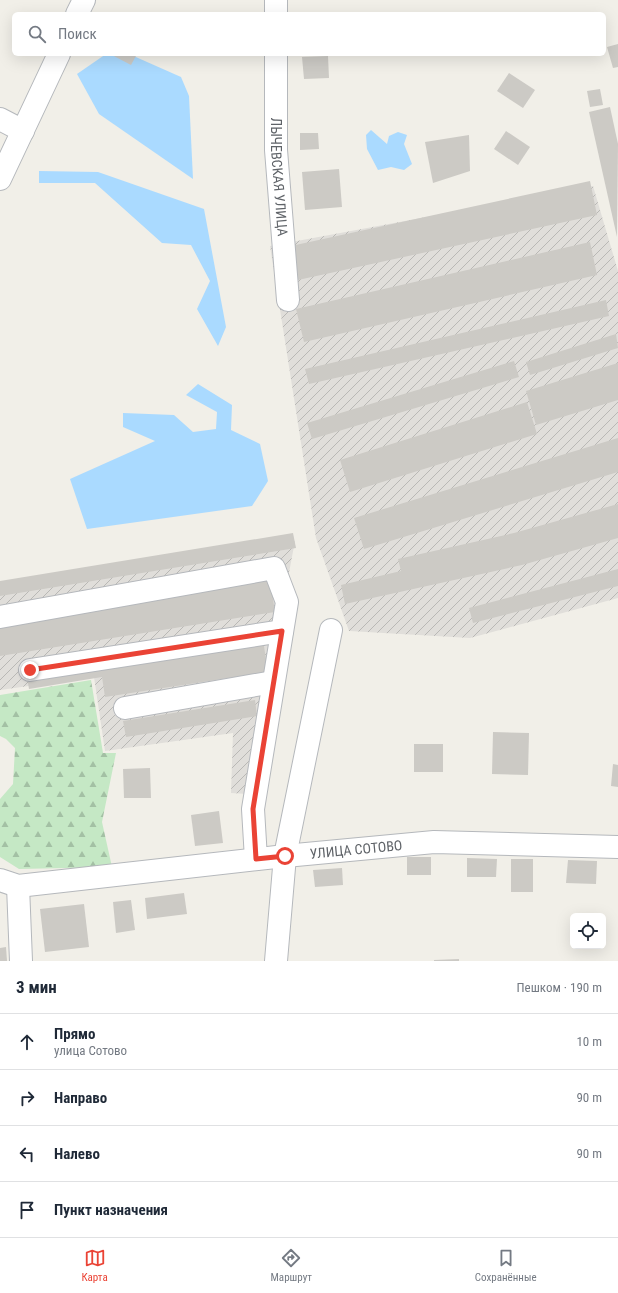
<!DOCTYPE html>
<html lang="ru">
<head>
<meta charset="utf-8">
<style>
  body { margin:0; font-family:"Roboto Condensed",sans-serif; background:#f6f6f7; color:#1f2937 }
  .controls { position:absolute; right:12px; bottom:12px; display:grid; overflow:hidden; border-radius:6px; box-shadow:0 4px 16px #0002 }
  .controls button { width:36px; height:36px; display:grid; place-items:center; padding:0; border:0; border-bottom:1px solid #e0e1e3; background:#fff; color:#1f2937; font:20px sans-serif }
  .stop { position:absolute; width:12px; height:12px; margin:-9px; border:3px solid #ea4335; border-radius:50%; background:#fff }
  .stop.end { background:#ea4335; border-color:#fff; box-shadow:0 1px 4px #0008 }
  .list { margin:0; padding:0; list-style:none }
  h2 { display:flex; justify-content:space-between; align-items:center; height:52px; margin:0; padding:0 16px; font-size:17px }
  h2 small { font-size:13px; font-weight:400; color:#747a83 }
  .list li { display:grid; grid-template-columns:26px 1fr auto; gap:12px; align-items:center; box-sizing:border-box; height:56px; padding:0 16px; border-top:1px solid #e0e1e3 }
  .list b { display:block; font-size:15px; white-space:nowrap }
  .list p { margin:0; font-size:13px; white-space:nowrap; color:#747a83 }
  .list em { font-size:13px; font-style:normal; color:#747a83 }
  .icon { flex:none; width:22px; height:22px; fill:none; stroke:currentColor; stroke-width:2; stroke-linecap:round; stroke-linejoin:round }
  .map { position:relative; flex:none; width:618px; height:961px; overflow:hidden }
  .search { position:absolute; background:#fff; box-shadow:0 4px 16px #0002; left:12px; right:12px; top:12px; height:44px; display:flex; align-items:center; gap:10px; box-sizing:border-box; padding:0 14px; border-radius:6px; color:#747a83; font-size:15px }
  .sheet { height:276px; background:#fff }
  nav { display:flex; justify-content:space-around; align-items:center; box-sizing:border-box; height:56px; border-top:1px solid #e0e1e3; background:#fff; font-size:11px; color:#747a83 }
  nav a { display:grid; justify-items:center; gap:2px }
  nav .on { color:#ea4335 }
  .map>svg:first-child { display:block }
</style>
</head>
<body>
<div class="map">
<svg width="618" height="961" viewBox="0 0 618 961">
  <defs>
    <pattern id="industrial-furrows" width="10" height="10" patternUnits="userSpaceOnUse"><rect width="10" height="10" fill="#e0deda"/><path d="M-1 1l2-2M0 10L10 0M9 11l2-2" fill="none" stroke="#b9b8b5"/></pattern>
    <pattern id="forest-firs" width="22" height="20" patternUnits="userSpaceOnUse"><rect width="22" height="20" fill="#c5e8c5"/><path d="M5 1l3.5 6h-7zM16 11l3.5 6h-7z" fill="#a3c0a4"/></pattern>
  </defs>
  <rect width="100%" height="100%" fill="#f1efe8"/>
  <g fill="url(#industrial-furrows)">
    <path d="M593 186 618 271V598L470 638 349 631 316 538 270 246Z"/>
    <path d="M295 541 247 794 231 793 233 733 105 751 94 677 0 690V589Z"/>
  </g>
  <path fill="url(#forest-firs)" d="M91 680 103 753H116L102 822 112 867 19 869 0 857V799L13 784 15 748 6 739 0 736V695Z"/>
  <g fill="#aadaff">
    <path d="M106 54H129L181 77 189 96 193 179 99 114 77 74Z"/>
    <path d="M371 130 387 144 389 136 398 132 407 135 404 144 412 164 404 170 391 167 378 170 367 149 366 135Z"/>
    <path d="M39 171 98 172 204 209 226 327 218 346 197 309 210 281 191 245 162 243 95 183H39Z"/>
    <path d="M198 384 232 405 231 430 260 444 268 481 252 506 87 529 70 479 155 441 123 427V413L174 415 193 432 216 429 217 412 186 395Z"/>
  </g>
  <g fill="#cccac5">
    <path d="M618 44V67L613 68 607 47Z"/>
    <path d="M110 54H137L131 65Z"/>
    <path d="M328 56 329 78 304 79 302 57Z"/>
    <path d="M509 73 535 90 523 108 497 91Z"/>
    <path d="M600 89 603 105 590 107 587 91Z"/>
    <path d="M610 107 618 144 617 237 589 112Z"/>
    <path d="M506 131 530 147 518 165 494 149Z"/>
    <path d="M300 133H318L319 149 300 150Z"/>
    <path d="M469 135 470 171 433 183 425 142Z"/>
    <path d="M339 169 342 207 305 210 302 172Z"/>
    <path d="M590 181 597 215 298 280 291 246Z"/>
    <path d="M590 242 597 275 304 342 296 309Z"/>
    <path d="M606 300 609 316 309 384 305 369Z"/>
    <path d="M616 334 618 348 530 375 526 362Z"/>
    <path d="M514 361 519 377 312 439 307 423Z"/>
    <path d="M618 363V400L536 425 526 391Z"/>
    <path d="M527 402 537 434 350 492 340 460Z"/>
    <path d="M618 438V472L364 549 354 518Z"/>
    <path d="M618 504V538L522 565 345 604 341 585 401 571 398 559 514 533Z"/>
    <path d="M293 533 296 548 0 596V581Z"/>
    <path d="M618 569V586L473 623 469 608Z"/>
    <path d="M270 580 275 612 0 656V623Z"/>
    <path d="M263 640 268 672 105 697 102 677 29 689 27 677Z"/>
    <path d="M255 700 257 716 126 737 123 721Z"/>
    <path d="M493 732 529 733 528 775 492 774Z"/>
    <rect x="414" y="744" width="29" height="28"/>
    <path d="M613 764 618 765V787L611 786Z"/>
    <path d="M150 768 151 798H124L123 769Z"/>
    <path d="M219 811 223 843 195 846 191 815Z"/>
    <rect x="407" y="857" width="24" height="18"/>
    <path d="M467 858 497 859 496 877H467Z"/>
    <rect x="511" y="859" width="22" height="33"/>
    <path d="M568 860 597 861 596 884 566 883Z"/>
    <path d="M342 868 343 885 315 887 313 870Z"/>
    <path d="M184 893 187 914 147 919 145 898Z"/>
    <path d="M131 900 135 930 116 933 113 902Z"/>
    <path d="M84 904 89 947 45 952 40 909Z"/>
    <path d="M6 947 7 961H0V948Z"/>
    <path d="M459 959V961H434V960Z"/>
  </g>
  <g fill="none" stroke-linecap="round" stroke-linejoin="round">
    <defs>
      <g id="minor">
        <path d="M276 0V14"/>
        <path d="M77 14 84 0"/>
        <path id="s1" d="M276 54V150L288 300"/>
        <path d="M0 119 23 131"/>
        <path d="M0 179 59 54"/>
        <path d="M0 617 274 568 287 602 253 809 256 859"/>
        <path d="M30 670 282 631"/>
        <path d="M125 708 273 682"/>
        <path id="s2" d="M0 880 18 886 285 856 434 842 618 847"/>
        <path d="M18 886 21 961"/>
        <path d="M276 961 285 856 331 630"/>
      </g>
    </defs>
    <use href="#minor" stroke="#b5b8bc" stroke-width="24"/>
    <use href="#minor" stroke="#fff" stroke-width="22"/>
  </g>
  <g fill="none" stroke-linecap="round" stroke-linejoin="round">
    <path stroke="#ea4335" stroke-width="5" d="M30 670 282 631 253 809 256 859 285 856"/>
  </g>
  <g text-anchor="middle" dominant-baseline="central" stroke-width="4" stroke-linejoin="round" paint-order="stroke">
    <g font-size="14" fill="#5f6368" stroke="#fff">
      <text stroke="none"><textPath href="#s1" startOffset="123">ЛЫЧЕВСКАЯ УЛИЦА</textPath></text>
      <text stroke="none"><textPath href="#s2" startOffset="359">УЛИЦА СОТОВО</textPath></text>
    </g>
  </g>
</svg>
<div class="controls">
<button><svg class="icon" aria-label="locate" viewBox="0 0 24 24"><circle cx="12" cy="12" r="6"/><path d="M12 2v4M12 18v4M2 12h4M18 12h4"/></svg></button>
</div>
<div class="stop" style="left:285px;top:856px"></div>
<div class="stop end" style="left:30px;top:670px"></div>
<div class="search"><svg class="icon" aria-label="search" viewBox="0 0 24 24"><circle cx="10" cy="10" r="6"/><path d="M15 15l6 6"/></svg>Поиск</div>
</div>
<section class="sheet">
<h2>3 мин<small>Пешком · 190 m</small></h2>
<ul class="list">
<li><svg class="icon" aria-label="ahead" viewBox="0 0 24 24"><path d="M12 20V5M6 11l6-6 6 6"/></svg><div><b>Прямо</b><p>улица Сотово</p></div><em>10 m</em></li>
<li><svg class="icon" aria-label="right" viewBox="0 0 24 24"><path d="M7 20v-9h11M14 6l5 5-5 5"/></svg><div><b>Направо</b></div><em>90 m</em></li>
<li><svg class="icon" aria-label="left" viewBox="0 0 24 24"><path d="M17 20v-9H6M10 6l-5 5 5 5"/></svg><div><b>Налево</b></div><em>90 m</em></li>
<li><svg class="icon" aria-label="arrive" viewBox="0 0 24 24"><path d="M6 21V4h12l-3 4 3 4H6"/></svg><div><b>Пункт назначения</b></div></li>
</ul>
</section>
<nav>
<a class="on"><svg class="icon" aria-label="map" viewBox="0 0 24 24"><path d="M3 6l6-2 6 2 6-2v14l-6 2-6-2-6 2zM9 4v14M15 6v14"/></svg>Карта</a>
<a><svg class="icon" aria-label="directions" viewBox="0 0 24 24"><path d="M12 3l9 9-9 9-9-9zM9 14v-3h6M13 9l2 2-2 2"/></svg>Маршрут</a>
<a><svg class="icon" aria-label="saved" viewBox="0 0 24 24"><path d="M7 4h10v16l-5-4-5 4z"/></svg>Сохранённые</a>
</nav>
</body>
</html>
